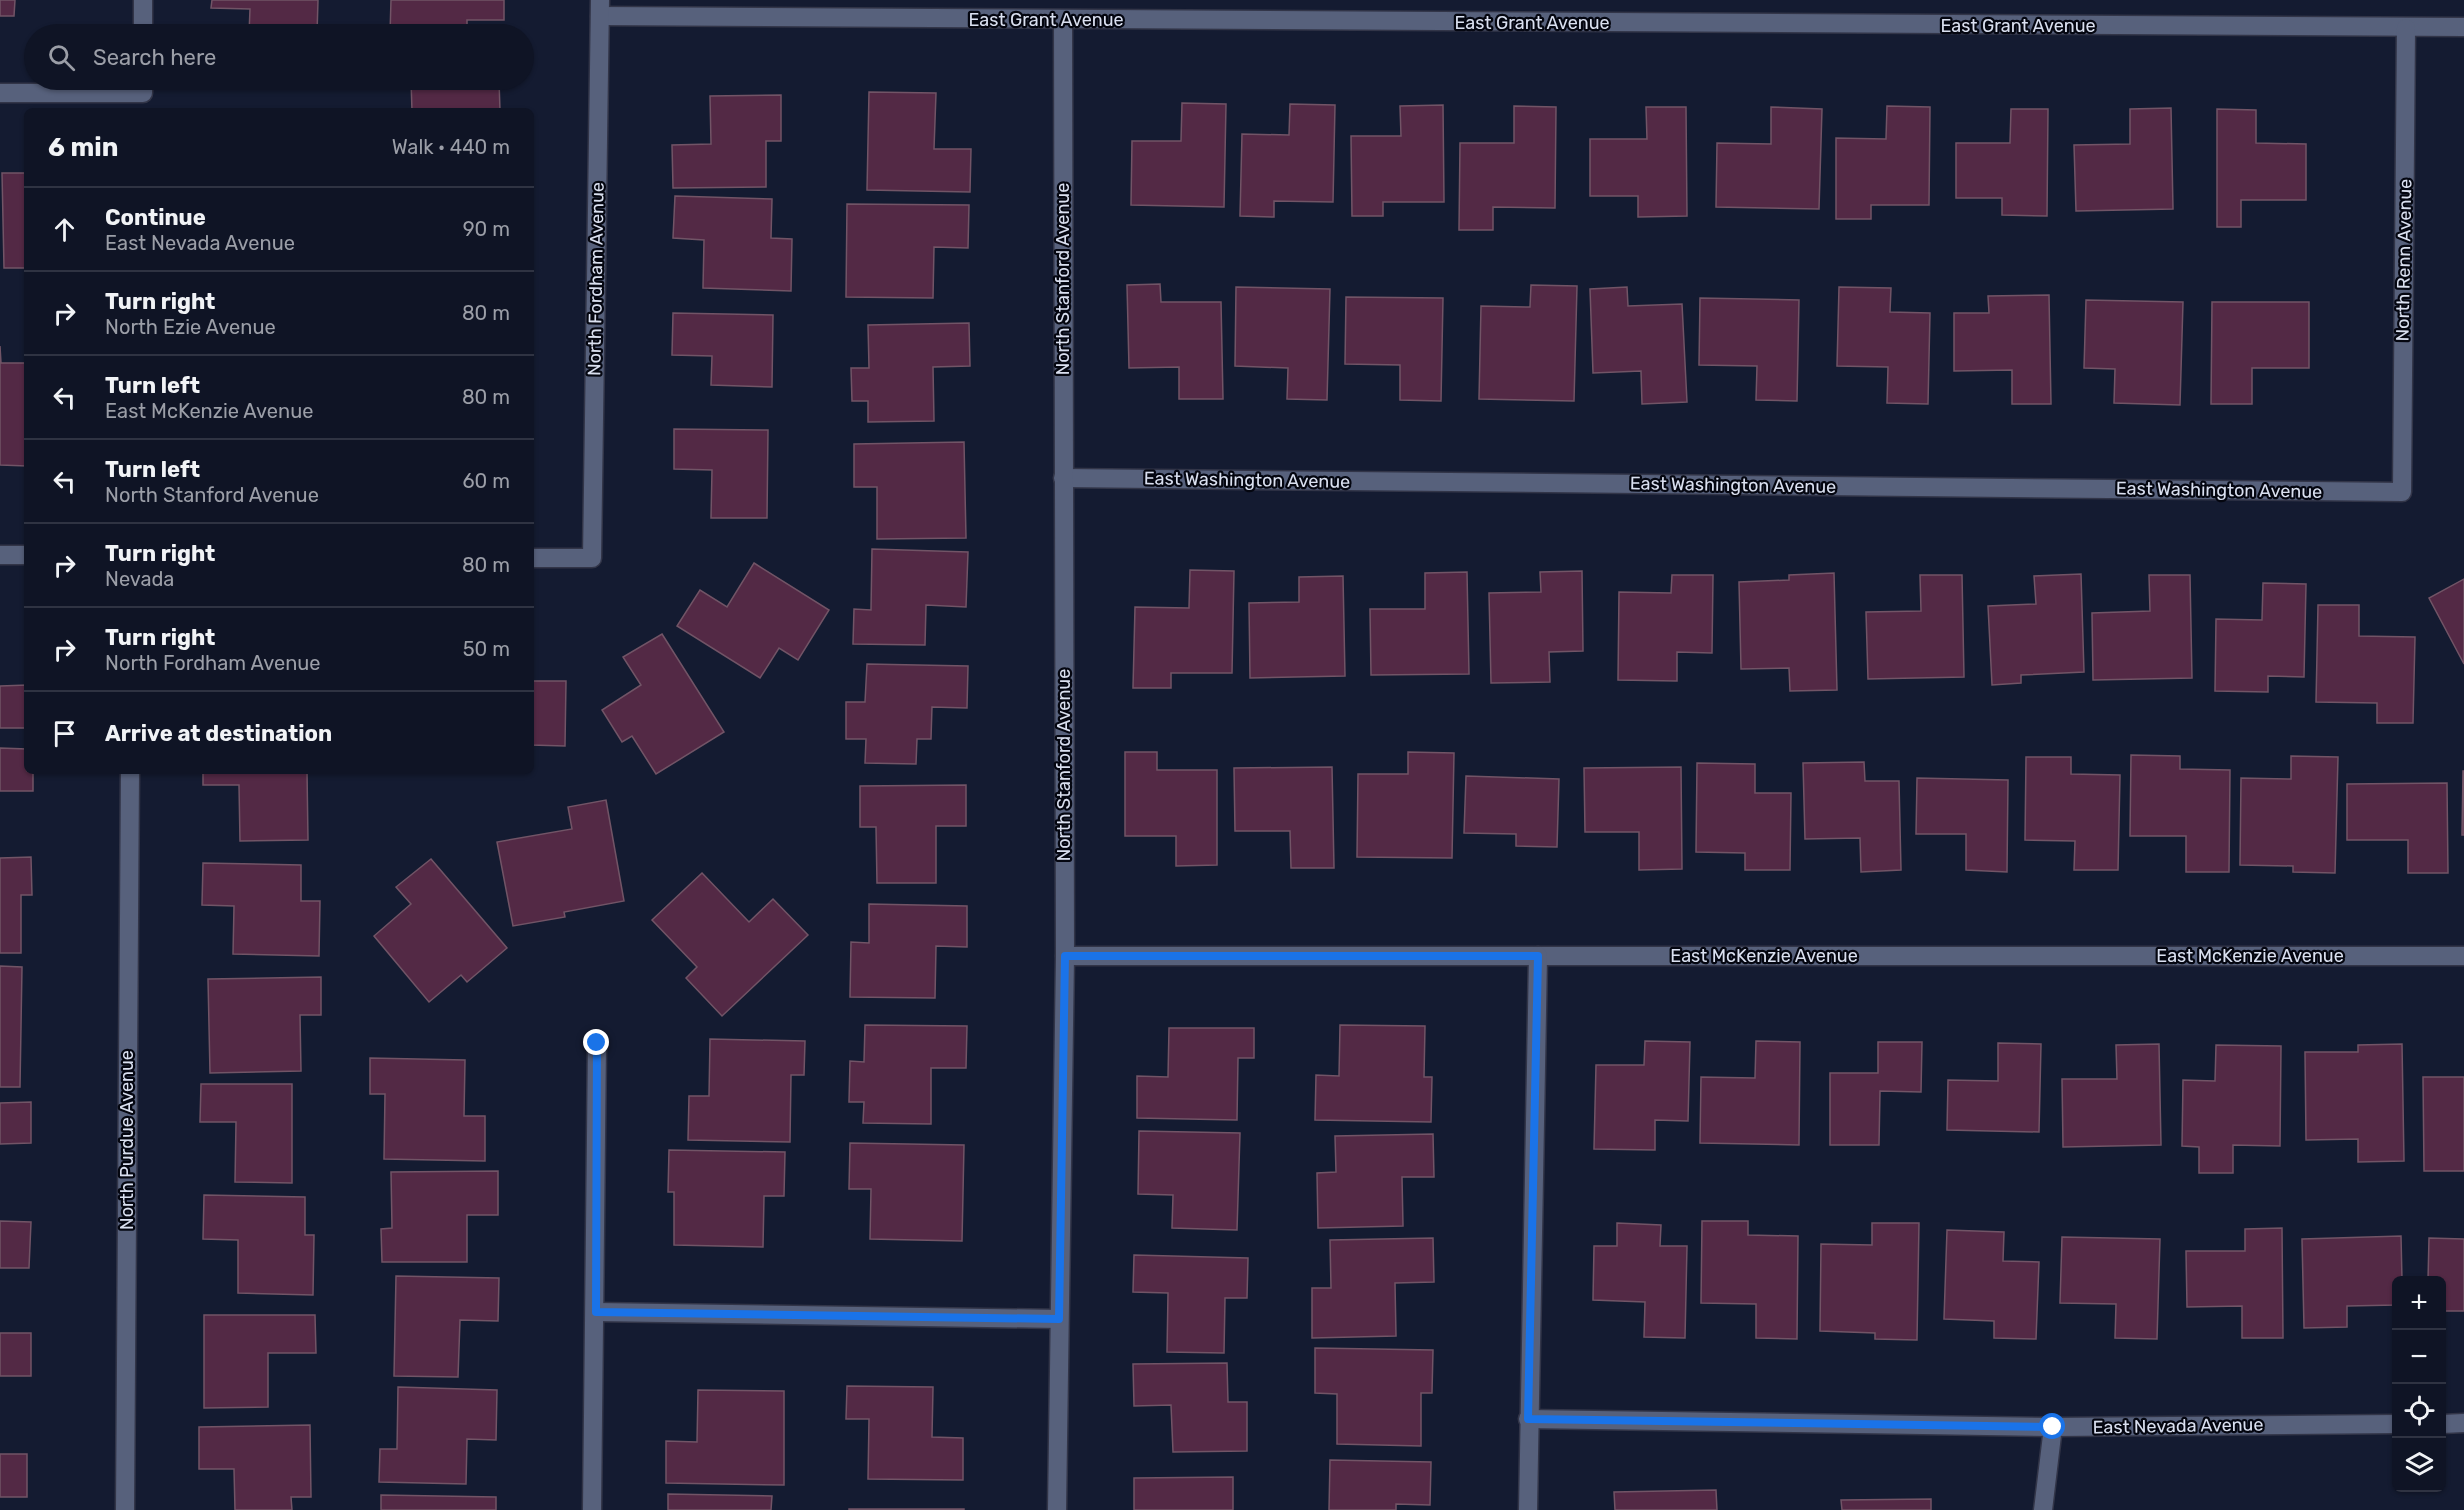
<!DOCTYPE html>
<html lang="en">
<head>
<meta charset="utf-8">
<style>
  body { margin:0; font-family:Rubik,sans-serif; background:#1d2132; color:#f1f3f6 }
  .controls { position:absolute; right:18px; bottom:18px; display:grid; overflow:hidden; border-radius:9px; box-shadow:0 2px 4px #0004 }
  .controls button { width:54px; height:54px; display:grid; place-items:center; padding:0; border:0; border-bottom:2px solid #2f3342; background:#0f1425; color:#f1f3f6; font:30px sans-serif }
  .stop { position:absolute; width:18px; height:18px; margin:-14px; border:4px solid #1a73e8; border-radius:50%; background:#fff }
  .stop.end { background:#1a73e8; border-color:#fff; box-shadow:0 2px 6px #0008 }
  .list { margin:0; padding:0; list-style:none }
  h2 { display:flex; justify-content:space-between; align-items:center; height:78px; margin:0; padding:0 24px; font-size:26px }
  h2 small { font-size:20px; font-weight:400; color:#9b9ea7 }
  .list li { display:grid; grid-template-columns:39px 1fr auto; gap:18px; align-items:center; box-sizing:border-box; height:84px; padding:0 24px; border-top:2px solid #2f3342 }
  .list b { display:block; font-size:22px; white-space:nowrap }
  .list p { margin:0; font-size:20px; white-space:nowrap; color:#9b9ea7 }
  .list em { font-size:20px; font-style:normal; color:#9b9ea7 }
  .icon { flex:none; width:33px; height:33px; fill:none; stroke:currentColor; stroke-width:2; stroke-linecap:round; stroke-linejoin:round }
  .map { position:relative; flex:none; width:2464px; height:1510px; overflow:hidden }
  .search { position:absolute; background:#0f1425; box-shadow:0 2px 4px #0004; left:24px; top:24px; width:510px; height:66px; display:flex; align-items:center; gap:15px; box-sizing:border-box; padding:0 21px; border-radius:33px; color:#9b9ea7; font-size:22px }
  .panel { position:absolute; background:#0f1425; box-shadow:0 2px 4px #0004; left:24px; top:108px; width:510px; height:666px; border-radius:9px }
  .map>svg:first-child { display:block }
</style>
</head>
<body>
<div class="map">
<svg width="2464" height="1510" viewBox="0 0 2464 1510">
  <rect width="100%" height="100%" fill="#141b31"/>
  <g fill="#532945" stroke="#715466" stroke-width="1.5">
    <path d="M0 0H15L14 16H0Z"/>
    <path d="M212 0H318L317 34H249L250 9 211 8Z"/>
    <path d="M391 0H504V20H467V34H390Z"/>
    <path d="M411 80H499L500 111H412Z"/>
    <path d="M869 92 936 93 934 149H971L970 192 867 190Z"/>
    <path d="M781 95V141H766V187L673 188 672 145 711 144 710 96Z"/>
    <path d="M1182 103 1226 104 1224 207 1131 205 1132 141H1181Z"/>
    <path d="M1290 104 1335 105 1333 202 1274 201V217L1240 216 1242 134 1289 135Z"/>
    <path d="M1443 105 1444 202H1383V216H1352L1351 136H1401L1400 106Z"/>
    <path d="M1514 106 1556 107 1555 208 1493 207V230H1459L1460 143H1514Z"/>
    <path d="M1887 106 1930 107 1929 205H1871V219H1836V138L1886 139Z"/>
    <path d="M1646 107H1686L1687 216 1638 217V196H1590V139H1647Z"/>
    <path d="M1771 107 1822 109 1819 209 1716 207 1717 143 1771 144Z"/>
    <path d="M2171 108 2173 209 2076 211 2074 145 2130 144V109Z"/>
    <path d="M2011 109H2048L2047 216 2002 215V198H1956V143H2010Z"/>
    <path d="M2217 109 2256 110V143L2306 144V200H2241V227H2217Z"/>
    <path d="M2 173H27V268H4Z"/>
    <path d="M675 196 772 199 771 238 792 239 791 291 703 288 704 240 673 238Z"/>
    <path d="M847 204 969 205 968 248 934 247 933 298 846 297Z"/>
    <path d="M1160 284 1161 302H1221L1223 399H1179V367L1129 368 1127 285Z"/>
    <path d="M1531 285 1577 286 1574 401 1479 399 1481 306 1530 307Z"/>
    <path d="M1236 287 1330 289 1327 400 1287 399 1288 368 1235 366Z"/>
    <path d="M1627 287 1628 306 1682 304 1687 402 1642 404 1641 371 1593 373 1590 289Z"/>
    <path d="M1839 287 1891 288 1890 312 1930 313 1928 404 1887 403 1888 367 1837 366Z"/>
    <path d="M2049 295 2051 404H2012V370L1954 371V313H1989L1988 296Z"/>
    <path d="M1346 297 1443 298 1441 401 1400 400V365L1345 364Z"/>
    <path d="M1700 298 1799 300 1797 401 1756 400 1757 366 1699 365Z"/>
    <path d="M2086 300 2183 302 2180 405 2114 403 2115 369 2084 368Z"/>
    <path d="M2212 302H2309V368H2252V404H2211Z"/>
    <path d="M673 313 773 315 772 387 711 385 712 356 672 355Z"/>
    <path d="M969 323 970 366 933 367 934 421 868 422V401H852L851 368H869L868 325Z"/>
    <path d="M0 346 1 363H27V466L0 465Z"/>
    <path d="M674 429 768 430 767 518H711L712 470 674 469Z"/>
    <path d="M964 442 966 538 877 539V487H854V444Z"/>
    <path d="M872 549 968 552 966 607 926 605 925 645 853 644 854 609 871 610Z"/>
    <path d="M754 563 829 610 798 660 779 648 760 678 677 626 700 590 727 607Z"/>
    <path d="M1190 570 1234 571 1232 673H1171V688H1133L1135 607 1189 608Z"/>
    <path d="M1582 571 1583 651 1549 652 1550 682 1491 683 1489 593 1541 592 1540 572Z"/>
    <path d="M1467 572 1469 674 1371 675 1370 609H1425V573Z"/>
    <path d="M1834 573 1837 690 1790 691 1789 668 1741 669 1739 582 1789 580V575Z"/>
    <path d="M2081 574 2084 672 2021 675V683L1992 685 1988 606 2036 604 2034 576Z"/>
    <path d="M1672 575H1713L1712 653 1677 652V681L1618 680 1619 592 1671 593Z"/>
    <path d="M1920 575H1962L1964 677 1868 679 1866 612 1921 611Z"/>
    <path d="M2149 575H2190L2192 678 2093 680 2092 613 2150 611Z"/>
    <path d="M1343 576 1345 676 1250 678 1249 603 1299 602V577Z"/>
    <path d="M2464 579V664L2429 598Z"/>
    <path d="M2263 583 2306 584 2304 677 2268 676V692L2215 691 2216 619 2262 620Z"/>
    <path d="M2318 605H2359V636L2415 637 2413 723H2377V703L2316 702Z"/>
    <path d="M662 634 724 732 656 774 632 736 622 742 602 710 641 685 623 657Z"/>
    <path d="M867 664 968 666 967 708 932 707 931 739H917L916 764 865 763 866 739H846V702H865Z"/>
    <path d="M531 681H566L565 746 531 745Z"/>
    <path d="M27 685V728H0V686Z"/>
    <path d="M0 748 27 749V771H33V791H0Z"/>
    <path d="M1125 752H1157V770H1217V865L1176 866V836H1125Z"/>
    <path d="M1408 752 1454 753 1452 858 1357 857 1358 774H1408Z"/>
    <path d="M2131 755 2180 756V769L2230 770 2229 872H2186V836H2130Z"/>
    <path d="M2291 756 2338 757 2335 873 2293 872V866L2240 865 2241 778 2291 779Z"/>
    <path d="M2026 757H2071V774L2120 775 2118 870H2074L2075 841 2025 840Z"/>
    <path d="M1864 762 1865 781H1899L1901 870 1861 872 1860 838 1805 839 1803 763Z"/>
    <path d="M1697 763 1755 764V793H1791L1790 870H1745V853L1696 852Z"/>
    <path d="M1332 767 1334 868H1291L1290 831H1235L1234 768Z"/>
    <path d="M1681 767 1682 869 1639 870V832H1585L1584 768Z"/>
    <path d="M203 771H307L308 840 240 841 239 785H203Z"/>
    <path d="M2463 771H2464V835H2462Z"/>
    <path d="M1466 776 1559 779 1557 847 1516 846V834L1464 833Z"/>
    <path d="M1917 778 2008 780 2007 872 1966 870V834H1916Z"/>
    <path d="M2447 783 2448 873H2408V840H2347V784Z"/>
    <path d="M966 785V826H936V883H877L876 827H860V786Z"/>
    <path d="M606 800 624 901 564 912 565 917 513 926 497 842 572 829 568 807Z"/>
    <path d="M31 857 32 895H21V953H0V858Z"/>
    <path d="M431 859 507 948 467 982 461 975 429 1002 374 936 411 904 396 887Z"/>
    <path d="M203 863 301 865V901H320L319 956 233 954 234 906 202 905Z"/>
    <path d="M702 873 749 922 773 899 808 935 722 1016 686 978 697 967 652 920Z"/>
    <path d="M869 904 967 906V947L936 946 935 998 850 997 851 942 869 943Z"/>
    <path d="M0 966 22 967 20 1087H0Z"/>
    <path d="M321 977V1015H300L301 1071 210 1073 208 979Z"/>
    <path d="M865 1025 967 1026 966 1068H931V1124L863 1123 864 1102H849L850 1061 864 1062Z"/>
    <path d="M1340 1025 1425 1026 1424 1077H1432L1431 1122 1315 1120 1316 1075 1339 1076Z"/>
    <path d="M1169 1028H1254V1058H1238L1237 1120 1137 1118V1076L1168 1077Z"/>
    <path d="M710 1039 805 1041 804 1075H791L790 1142 688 1140 689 1096H709Z"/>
    <path d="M1645 1041 1690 1042 1688 1121 1655 1120V1150L1594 1149 1596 1065H1644Z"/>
    <path d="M1756 1041 1800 1042 1799 1145 1700 1143 1701 1077 1755 1078Z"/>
    <path d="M1878 1042H1922L1921 1092 1880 1091 1879 1145H1830V1073H1878Z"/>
    <path d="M1998 1043 2041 1044 2039 1132 1947 1130 1948 1080 1998 1081Z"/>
    <path d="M2159 1044 2161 1145 2063 1147 2062 1079H2117L2116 1045Z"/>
    <path d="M2402 1044 2404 1161 2358 1162V1139L2306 1140 2305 1052H2358V1045Z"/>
    <path d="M2216 1045 2281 1046 2280 1146 2233 1145V1173H2199V1147L2182 1146 2183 1080 2215 1081Z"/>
    <path d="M370 1058 465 1060 464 1116H485V1161L384 1159 385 1094H370Z"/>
    <path d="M2423 1077H2464V1171H2424Z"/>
    <path d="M201 1084H292V1183L235 1182 236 1122H200Z"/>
    <path d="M31 1102V1143L0 1144V1103Z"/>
    <path d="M1139 1131 1240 1133 1237 1230 1172 1228 1173 1195 1138 1194Z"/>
    <path d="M1433 1134 1434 1177H1402L1403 1226 1318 1228 1317 1173 1336 1172 1335 1136Z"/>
    <path d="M850 1143 964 1145 962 1241 870 1239 871 1189H849Z"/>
    <path d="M669 1150 785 1152 784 1196H764L763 1247 674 1245V1192H668Z"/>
    <path d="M498 1171V1215H467V1262H382L381 1229 392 1228 391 1172Z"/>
    <path d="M204 1195 305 1197V1235H314L313 1295 238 1293V1240L203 1239Z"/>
    <path d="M0 1221 31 1222 29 1268H0Z"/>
    <path d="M1702 1221H1748V1235L1798 1236 1797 1339 1756 1338V1304L1701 1303Z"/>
    <path d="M1617 1223 1661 1225 1660 1246H1687L1685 1338 1644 1337 1645 1302 1593 1300 1594 1246H1617Z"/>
    <path d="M1872 1223H1919L1917 1340 1875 1339V1333L1820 1331 1821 1244 1872 1245Z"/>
    <path d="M2282 1228 2283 1338H2242V1306L2187 1307 2186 1251H2245V1229Z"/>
    <path d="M1947 1230 2004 1232 2003 1261 2039 1262 2036 1339 1994 1338V1321L1944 1319Z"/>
    <path d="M2401 1236 2402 1280H2396V1305L2347 1306V1327L2304 1328 2302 1239Z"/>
    <path d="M2062 1237 2160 1239 2157 1339 2115 1338 2116 1304 2060 1303Z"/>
    <path d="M1433 1238 1434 1282 1395 1283 1396 1336 1312 1338V1288H1331L1330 1240Z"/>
    <path d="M2429 1238 2464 1239V1311H2442V1280H2428Z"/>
    <path d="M1134 1255 1248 1258 1247 1298H1225L1224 1353 1167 1352 1168 1293 1133 1292Z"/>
    <path d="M396 1276 499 1278 498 1321 460 1320 458 1377 394 1376Z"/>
    <path d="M204 1315H315L316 1353H268V1407L204 1408Z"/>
    <rect x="0" y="1333" width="31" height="43"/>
    <path d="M1315 1348 1433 1350 1432 1393H1421V1446L1337 1444V1394L1315 1393Z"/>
    <path d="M1227 1363 1228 1402H1247V1451L1173 1452 1171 1405 1134 1406 1133 1364Z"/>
    <path d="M847 1386 933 1387 932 1437 963 1438V1480L868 1479 869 1419H846Z"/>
    <path d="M398 1387 497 1390 496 1440 467 1439 466 1484 379 1482 380 1449H397Z"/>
    <path d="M698 1390 784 1391V1485L666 1483V1441L697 1442Z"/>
    <path d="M310 1425 311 1497H291L292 1510H235L234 1469H199V1427Z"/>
    <rect x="0" y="1454" width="27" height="43"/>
    <path d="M1330 1460 1431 1462 1430 1505 1396 1504V1510H1329Z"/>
    <path d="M1233 1477V1510H1134V1478Z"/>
    <path d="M1716 1490 1717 1510H1615L1614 1492Z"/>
    <path d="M668 1494 772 1496 771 1510H668Z"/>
    <path d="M381 1495 496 1497V1510H381Z"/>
    <path d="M1931 1499V1510H1842L1841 1500Z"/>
    <rect x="849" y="1509" width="115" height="1"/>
  </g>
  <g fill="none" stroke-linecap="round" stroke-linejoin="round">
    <defs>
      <g id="minor">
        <path d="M143 0V34"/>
        <path d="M600 16 2464 27"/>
        <path d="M0 93H143V80"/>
        <path d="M1063 478 2402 492 2406 28"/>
        <path d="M0 555H27"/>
        <path d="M531 558H592L600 0"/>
        <path d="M1065 956H2464"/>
        <path d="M596 1312 1059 1319"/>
        <path d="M1528 1419 2053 1427 2396 1424"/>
        <path d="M2442 1424 2464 1423"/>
        <path d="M125 1510 130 771"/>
        <path d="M592 1510 597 1043"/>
        <path d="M1057 1510 1065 956 1063 20"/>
        <path d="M1528 1510 1538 956"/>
        <path d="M2043 1510 2053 1427"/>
      </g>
    </defs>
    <use href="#minor" stroke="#323548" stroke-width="21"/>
    <use href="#minor" stroke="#57617c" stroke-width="18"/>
  </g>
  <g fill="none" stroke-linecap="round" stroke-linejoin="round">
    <path stroke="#1a73e8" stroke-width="8" d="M597 1043 596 1312 1059 1319 1065 956H1538L1528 1419 2053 1427"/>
  </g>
  <g text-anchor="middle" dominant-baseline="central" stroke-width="4.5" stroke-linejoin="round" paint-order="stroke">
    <g font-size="18" fill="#dae0f0" stroke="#040610">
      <text x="1046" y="20">East Grant Avenue</text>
      <text x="1532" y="23">East Grant Avenue</text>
      <text x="2018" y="26">East Grant Avenue</text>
      <text transform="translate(2404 260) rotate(-89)">North Renn Avenue</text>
      <text transform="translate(596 279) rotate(-89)">North Fordham Avenue</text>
      <text transform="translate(1063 279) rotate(-90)">North Stanford Avenue</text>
      <text transform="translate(1247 480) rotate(1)">East Washington Avenue</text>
      <text transform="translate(1733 485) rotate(1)">East Washington Avenue</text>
      <text transform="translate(2219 490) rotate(1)">East Washington Avenue</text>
      <text transform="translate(1064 765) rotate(-90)">North Stanford Avenue</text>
      <text x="1764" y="956">East McKenzie Avenue</text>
      <text x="2250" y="956">East McKenzie Avenue</text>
      <text transform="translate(127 1140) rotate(-90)">North Purdue Avenue</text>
      <text transform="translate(2178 1426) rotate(-1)">East Nevada Avenue</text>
    </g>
  </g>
</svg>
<div class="controls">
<button>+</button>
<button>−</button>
<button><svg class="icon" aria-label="locate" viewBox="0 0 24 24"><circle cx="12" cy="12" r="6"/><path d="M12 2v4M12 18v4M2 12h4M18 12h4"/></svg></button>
<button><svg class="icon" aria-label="layers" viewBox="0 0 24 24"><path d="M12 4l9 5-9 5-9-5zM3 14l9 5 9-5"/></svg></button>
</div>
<div class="stop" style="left:2053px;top:1427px"></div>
<div class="stop end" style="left:597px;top:1043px"></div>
<div class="search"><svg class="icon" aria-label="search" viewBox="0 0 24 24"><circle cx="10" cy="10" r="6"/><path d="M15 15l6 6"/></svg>Search here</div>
<section class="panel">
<h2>6 min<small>Walk · 440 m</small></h2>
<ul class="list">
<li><svg class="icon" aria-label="ahead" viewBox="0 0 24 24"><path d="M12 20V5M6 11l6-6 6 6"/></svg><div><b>Continue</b><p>East Nevada Avenue</p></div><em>90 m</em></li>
<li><svg class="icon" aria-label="right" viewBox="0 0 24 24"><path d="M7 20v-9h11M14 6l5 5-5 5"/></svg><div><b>Turn right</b><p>North Ezie Avenue</p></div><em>80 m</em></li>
<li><svg class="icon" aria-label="left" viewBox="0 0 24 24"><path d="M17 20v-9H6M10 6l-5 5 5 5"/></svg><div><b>Turn left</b><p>East McKenzie Avenue</p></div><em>80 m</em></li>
<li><svg class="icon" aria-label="left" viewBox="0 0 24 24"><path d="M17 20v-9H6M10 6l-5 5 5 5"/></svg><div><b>Turn left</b><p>North Stanford Avenue</p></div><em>60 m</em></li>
<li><svg class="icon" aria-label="right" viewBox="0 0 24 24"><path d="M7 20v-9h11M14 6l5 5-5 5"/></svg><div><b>Turn right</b><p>Nevada</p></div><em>80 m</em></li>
<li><svg class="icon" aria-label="right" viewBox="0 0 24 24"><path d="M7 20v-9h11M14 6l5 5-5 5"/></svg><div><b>Turn right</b><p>North Fordham Avenue</p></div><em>50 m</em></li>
<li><svg class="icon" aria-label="arrive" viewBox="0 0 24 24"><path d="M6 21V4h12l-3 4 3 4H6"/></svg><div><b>Arrive at destination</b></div></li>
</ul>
</section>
</div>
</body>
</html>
